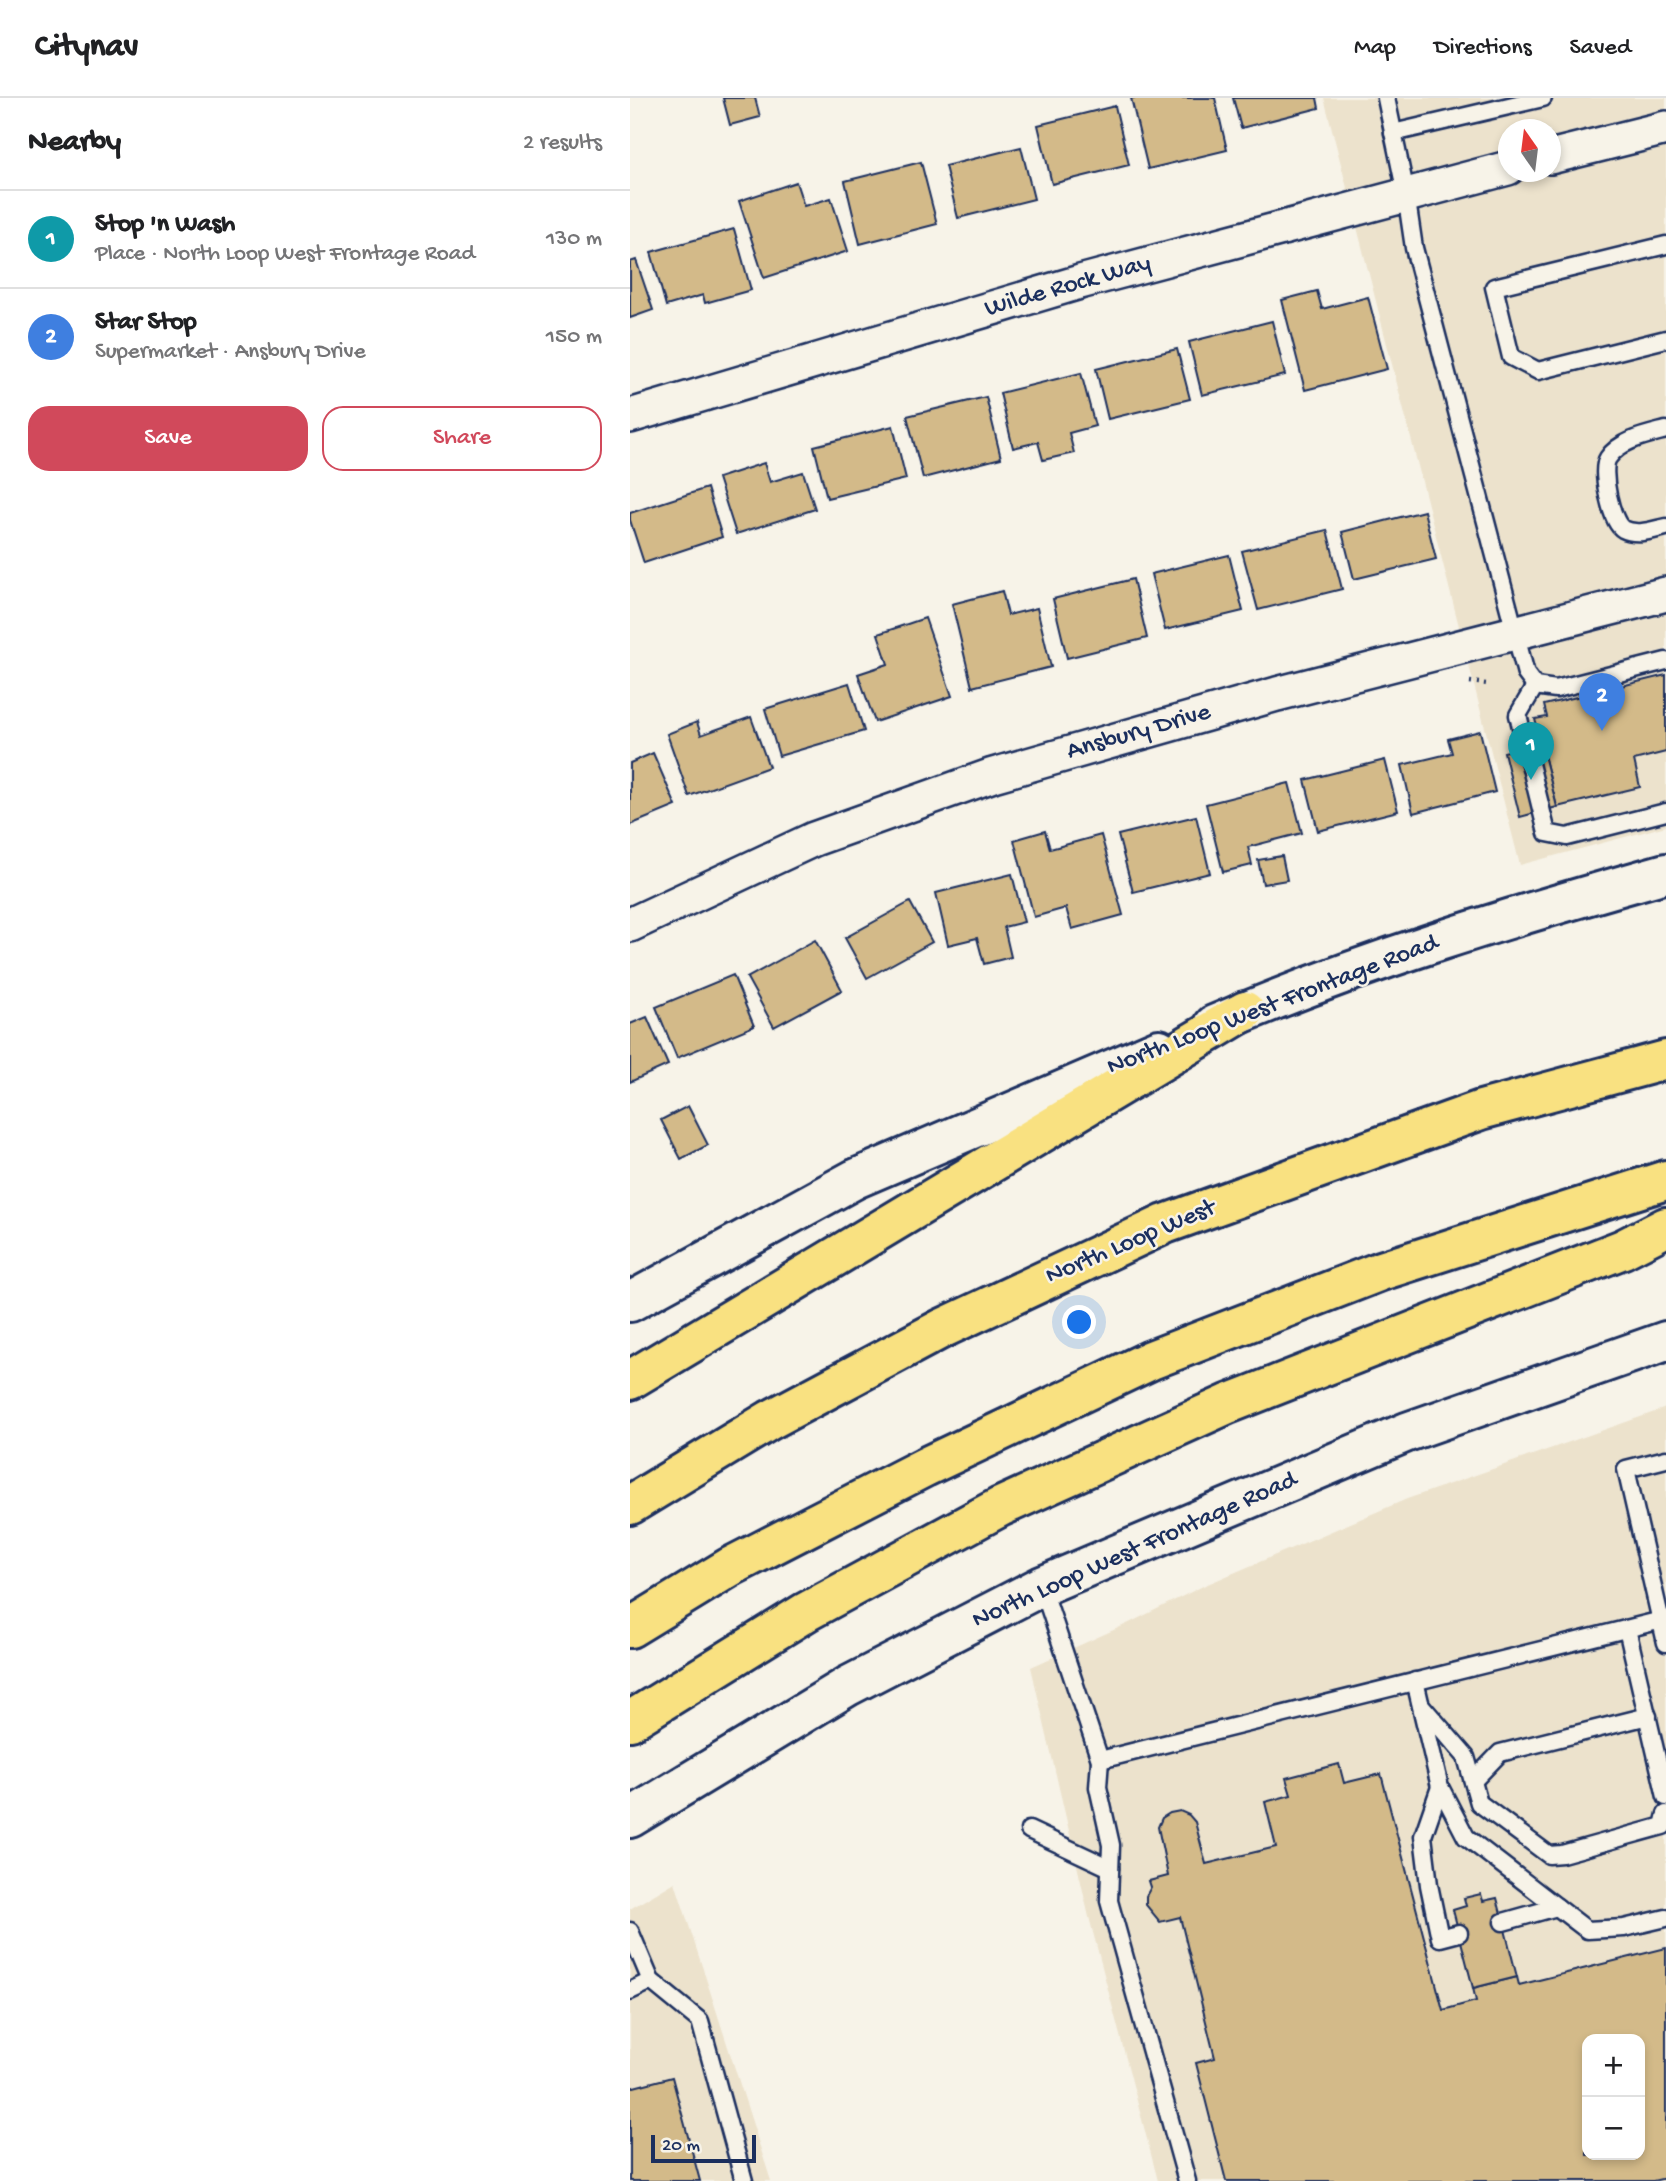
<!DOCTYPE html>
<html lang="en">
<head>
<meta charset="utf-8">
<style>
  body { margin:0; font-family:"Gochi Hand",sans-serif; background:#f6f6f6; color:#202124 }
  .controls { position:absolute; right:21px; bottom:21px; display:grid; overflow:hidden; border-radius:14px; box-shadow:0 4px 10px #0003 }
  .controls button { width:63px; height:63px; display:grid; place-items:center; padding:0; border:0; border-bottom:2px solid #e0e0e0; background:#fff; color:#202124; font:35px sans-serif }
  .compass { position:absolute; left:868px; top:21px; width:63px; height:63px; border-radius:50%; background:#fff; box-shadow:0 4px 10px #0003; rotate:346deg }
  .scale { position:absolute; left:21px; bottom:18px; width:105px; box-sizing:border-box; padding-left:7px; border:4px solid #1b2f5e; border-top:0; font-size:19px; line-height:24px; white-space:nowrap; color:#1b2f5e; -webkit-text-stroke:5px #f7f3e8; paint-order:stroke }
  .you { position:absolute; left:450px; top:1225px; width:24px; height:24px; margin:-18px; border:5px solid #fff; border-radius:50%; background:#1a73e8; box-shadow:0 0 0 10px #1a73e833 }
  .badge { display:grid; place-items:center; width:46px; height:46px; border-radius:50%; background:#d1495b; color:#fff; font-size:23px; font-weight:700 }
  .pin { position:absolute; translate:-50% -58px; filter:drop-shadow(0 2px 4px #0008) }
  .pin::after { content:''; position:absolute; top:37px; width:24px; height:21px; background:inherit; clip-path:polygon(0 0,100% 0,50% 100%) }
  .list { margin:0; padding:0; list-style:none }
  h2 { display:flex; justify-content:space-between; align-items:center; height:91px; margin:0; padding:0 28px; font-size:30px }
  h2 small { font-size:23px; font-weight:400; color:#757577 }
  .list li { display:grid; grid-template-columns:46px 1fr auto; gap:21px; align-items:center; box-sizing:border-box; height:98px; padding:0 28px; border-top:2px solid #e0e0e0 }
  .list b { display:block; font-size:26px; white-space:nowrap }
  .list p { margin:0; font-size:23px; white-space:nowrap; color:#757577 }
  .list em { font-size:23px; font-style:normal; color:#757577 }
  .actions { display:flex; gap:14px; padding:21px 28px }
  .actions a { flex:1; padding:16px 0; border:2px solid #d1495b; border-radius:21px; text-align:center; font-size:24px; color:#d1495b }
  .actions .main { background:#d1495b; color:#fff }
  .map { position:relative; flex:none; width:1036px; height:2083px; overflow:hidden }
  header { display:flex; align-items:center; gap:42px; box-sizing:border-box; height:98px; padding:0 35px; background:#fff; border-bottom:2px solid #e0e0e0 }
  header strong { font-size:33px }
  nav { display:flex; gap:38px; margin-inline-start:auto; font-size:24px }
  main { display:flex }
  aside { flex:1; background:#fff }
  .map>svg:first-child { display:block }
</style>
</head>
<body>
<header>
<strong>Citynav</strong>
<nav><a>Map</a><a>Directions</a><a>Saved</a></nav>
</header>
<main>
<aside>
<h2>Nearby<small>2 results</small></h2>
<ul class="list">
<li><span class="badge" style="background:#0f9aa8">1</span><div><b>Stop 'n Wash</b><p>Place · North Loop West Frontage Road</p></div><em>130 m</em></li>
<li><span class="badge" style="background:#3f7fe0">2</span><div><b>Star Stop</b><p>Supermarket · Ansbury Drive</p></div><em>150 m</em></li>
</ul>
<div class="actions"><a class="main">Save</a><a>Share</a></div>
</aside>
<div class="map">
<svg width="1036" height="2083" viewBox="0 0 1036 2083">
  <rect width="100%" height="100%" fill="#f7f3e8"/>
  <filter id="ink" filterUnits="userSpaceOnUse"><feTurbulence type="fractalNoise" baseFrequency=".0143" numOctaves="2"/><feDisplacementMap in="SourceGraphic" scale="14" xChannelSelector="R" yChannelSelector="G"/><feConvolveMatrix kernelMatrix="1 2 1 2 8 2 1 2 1" color-interpolation-filters="sRGB"/></filter>
  <g filter="url(#ink)">
    <g fill="#ece2cc" fill-rule="evenodd">
      <path d="M694 0H1036V728L890 767ZM878 32H920V74H878Z"/>
      <path d="M1036 1310V2083H528L459 1819 401 1569 497 1526 573 1488 777 1401ZM957 1941H1010V2057H957Z"/>
      <path d="M45 1784 141 2083H0V1811Z"/>
    </g>
    <g fill="#d3ba89" stroke="#1b2f5e" stroke-width="2" fill-rule="evenodd">
      <path d="M93 0H125L130 19 100 27Z"/>
      <path d="M501 0H585L597 52 518 71Z"/>
      <path d="M603 0H687L689 10 611 30Z"/>
      <path d="M485 8 499 67 422 86 408 27Z"/>
      <path d="M391 49 404 101 328 120 315 68Z"/>
      <path d="M291 64 307 126 230 146 215 83Z"/>
      <path d="M166 84 174 108 201 100 218 153 134 180 109 103Z"/>
      <path d="M104 131 121 192 75 205 73 197 36 208 21 154Z"/>
      <path d="M6 162 23 212 0 220V164Z"/>
      <path d="M687 193 692 211 738 199 757 271 675 292 652 202Z"/>
      <path d="M642 223 655 277 572 297 559 244Z"/>
      <path d="M547 251 560 301 478 321 466 271Z"/>
      <path d="M451 275 465 328 439 335 444 355 413 362 408 344 383 350 370 295Z"/>
      <path d="M356 299 371 360 293 380 277 318Z"/>
      <path d="M263 328 276 381 197 400 184 348Z"/>
      <path d="M134 365 140 384 173 374 185 411 106 436 88 380Z"/>
      <path d="M77 390 92 439 14 465 0 422V415Z"/>
      <path d="M794 413 806 461 724 481 712 434Z"/>
      <path d="M697 432 712 491 628 512 612 453Z"/>
      <path d="M599 457 613 513 535 532 521 476Z"/>
      <path d="M503 481 517 540 437 560 423 501Z"/>
      <path d="M372 493 378 517 407 510 421 569 342 589 322 506Z"/>
      <path d="M295 520 322 598 245 624 228 576 258 566 248 536Z"/>
      <path d="M1036 577V654L1004 662 1010 689 927 709 905 621 917 619 914 607Z"/>
      <path d="M219 585 234 633 149 658 135 611Z"/>
      <path d="M121 619 139 669 59 698 37 636 67 624 71 637Z"/>
      <path d="M850 633 865 694 783 715 772 667 822 655 818 641Z"/>
      <path d="M911 645 927 709 890 719 874 654Z"/>
      <path d="M23 655 46 708 0 727V665Z"/>
      <path d="M755 662 768 713 688 733 675 682Z"/>
      <path d="M659 685 672 735 618 749 622 767 593 774 576 706Z"/>
      <path d="M566 718 580 775 503 794 488 737Z"/>
      <path d="M415 733 420 751 471 737 493 817 442 831 436 810 404 819 384 742Z"/>
      <path d="M652 758 657 782 633 786 628 762Z"/>
      <path d="M382 776 394 824 374 829 381 859 354 866 347 840 318 847 306 795Z"/>
      <path d="M280 804 302 844 237 880 215 840Z"/>
      <path d="M185 842 212 892 144 929 117 880Z"/>
      <path d="M103 877 124 928 47 960 26 909Z"/>
      <path d="M17 919 38 967 0 984V926Z"/>
      <path d="M58 1008 78 1047 51 1061 31 1022Z"/>
      <path d="M709 1666 714 1685 751 1676 813 1912 846 1903 843 1890 887 1879 889 1887 1036 1850V2080L1023 2083H596L566 1965 585 1960 550 1819 530 1824 516 1807V1798L521 1789 519 1783 538 1778 528 1729 532 1720 540 1715 550 1713 559 1717 565 1724 576 1766 646 1749 635 1704 661 1697 656 1680ZM957 1941H1010V2057H957Z"/>
      <path d="M851 1796 853 1803 867 1800 887 1879 843 1890 823 1812 836 1808 834 1800Z"/>
      <path d="M42 1979 70 2083H0V1990Z"/>
    </g>
    <g fill="none" stroke-linecap="round" stroke-linejoin="round">
      <defs>
        <g id="lane">
          <path d="M756 0 776 96 784 150 896 576 905 588 926 591 1036 563"/>
          <path d="M763 35 913 0"/>
          <path d="M1036 147 864 189 881 259 908 273 1036 241"/>
          <path d="M1036 332C1017 337 990 342 978 360 970 372 981 424 993 431 1007 438 1022 432 1036 429"/>
          <path d="M905 588 888 617 917 735 937 739 1036 714"/>
          <path d="M1036 1361 996 1371 1036 1545"/>
          <path d="M412 1488 470 1662 468 1689 481 1747 479 1803 557 2083"/>
          <path d="M997 1531 1036 1699"/>
          <path d="M785 1583 810 1689 836 1739 957 1832 994 1830 1036 1820"/>
          <path d="M791 1607 836 1659 849 1705 919 1757 932 1756 1033 1728 1036 1716"/>
          <path d="M470 1662 1036 1521"/>
          <path d="M843 1683 870 1655 1018 1618"/>
          <path d="M810 1689 793 1738 799 1787 810 1840 829 1835"/>
          <path d="M399 1732 480 1770"/>
          <path d="M873 1824 927 1809"/>
          <path d="M0 1833 21 1883 70 1923 114 2083"/>
          <path d="M0 1893 21 1883"/>
        </g>
        <g id="street">
          <path d="M920 59 1036 30"/>
          <path d="M0 318 450 184 878 70"/>
          <path d="M0 827 184 741 363 677 647 596 1036 496"/>
        </g>
        <g id="secondary">
          <path d="M584 927C730 864 883 818 1036 775"/>
          <path d="M0 1204 225 1081 529 951"/>
          <path d="M0 1720 218 1588 412 1488 777 1334 1036 1243"/>
        </g>
        <g id="highway">
          <path d="M0 1282 615 913"/>
          <path d="M0 1407 140 1322 311 1231 535 1126 851 1012 1036 962"/>
          <path d="M0 1530 100 1469 295 1369 521 1262 751 1173 1036 1082"/>
          <path d="M0 1623 176 1514 370 1409 598 1306 993 1151 1036 1129"/>
        </g>
      </defs>
      <use href="#lane" stroke="#1b2f5e" stroke-width="21"/>
      <use href="#street" stroke="#1b2f5e" stroke-width="38"/>
      <use href="#secondary" stroke="#1b2f5e" stroke-width="44"/>
      <use href="#highway" stroke="#1b2f5e" stroke-width="44"/>
      <path stroke="#1b2f5e" stroke-width="4.5" stroke-dasharray="2 5" stroke-linecap="butt" d="M840 584 857 586"/>
      <use href="#lane" stroke="#f7f3e8" stroke-width="16"/>
      <use href="#street" stroke="#f7f3e8" stroke-width="33"/>
      <use href="#secondary" stroke="#f7f3e8" stroke-width="38"/>
      <use href="#highway" stroke="#f9e181" stroke-width="38"/>
    </g>
  </g>
  <g text-anchor="middle" dominant-baseline="central" stroke-width="5" stroke-linejoin="round" paint-order="stroke">
    <g font-size="26" fill="#1b2f5e" stroke="#f7f3e8">
      <text transform="translate(438 189) rotate(-16)">Wilde Rock Way</text>
      <text transform="translate(509 635) rotate(-16)">Ansbury Drive</text>
      <text transform="translate(643 908) rotate(-21)">North Loop West Frontage Road</text>
      <text transform="translate(501 1145) rotate(-23)">North Loop West</text>
      <text transform="translate(505 1453) rotate(-24)">North Loop West Frontage Road</text>
    </g>
  </g>
</svg>
<div class="controls">
<button>+</button>
<button>−</button>
</div>
<svg class="compass" viewBox="-18 -18 36 36"><path d="M0-13l5 13h-10z" fill="#e53935"/><path d="M0 13l5-13h-10z" fill="#757577"/></svg>
<div class="scale">20 m</div>
<div class="you"></div>
<div class="pin badge" style="left:901px;top:682px;background:#0f9aa8">1</div>
<div class="pin badge" style="left:972px;top:633px;background:#3f7fe0">2</div>
</div>
</main>
</body>
</html>
